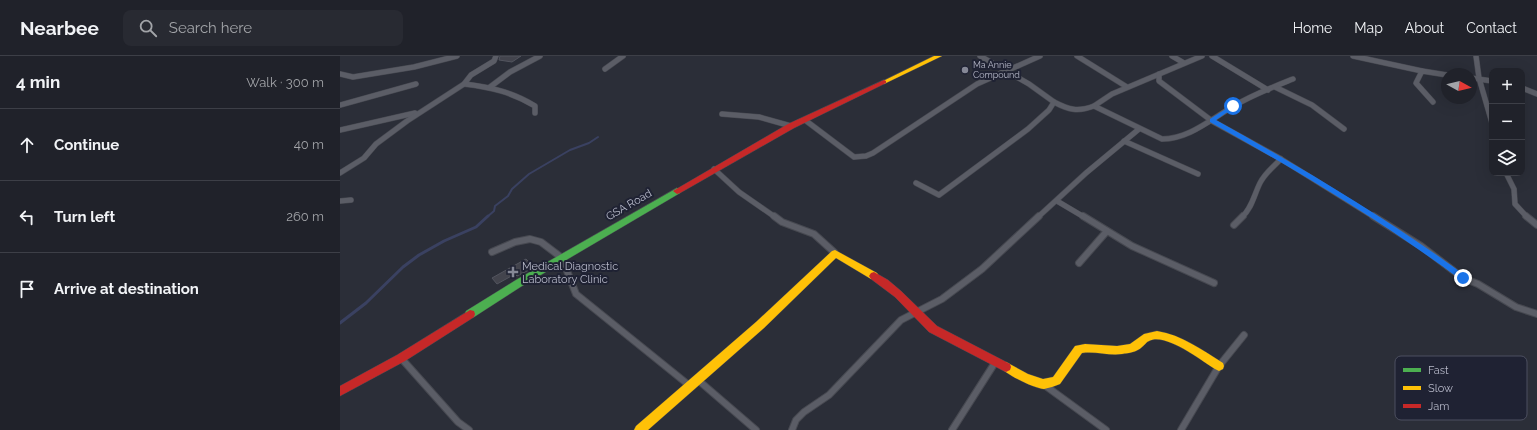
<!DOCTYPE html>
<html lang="en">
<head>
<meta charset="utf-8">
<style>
  body { margin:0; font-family:Raleway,sans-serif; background:#282a32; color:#f1f3f6 }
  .controls { position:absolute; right:12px; top:12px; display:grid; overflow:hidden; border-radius:8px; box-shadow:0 4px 16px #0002 }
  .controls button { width:36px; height:36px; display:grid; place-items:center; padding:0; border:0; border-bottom:1px solid #3d3f47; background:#20222a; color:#f1f3f6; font:20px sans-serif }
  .compass { position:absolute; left:1101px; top:12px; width:36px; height:36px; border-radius:50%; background:#20222a; box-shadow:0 4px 16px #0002; rotate:98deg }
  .stop { position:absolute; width:12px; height:12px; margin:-9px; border:3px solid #1a73e8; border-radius:50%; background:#fff }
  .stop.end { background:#1a73e8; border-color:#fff; box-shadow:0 1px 4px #0008 }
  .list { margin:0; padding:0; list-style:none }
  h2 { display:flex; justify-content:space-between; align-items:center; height:52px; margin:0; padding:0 16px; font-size:17px }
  h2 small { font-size:13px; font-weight:400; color:#a2a4a8 }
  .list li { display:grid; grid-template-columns:26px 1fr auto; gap:12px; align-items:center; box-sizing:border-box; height:72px; padding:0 16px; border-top:1px solid #3d3f47 }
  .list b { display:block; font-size:15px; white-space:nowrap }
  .list em { font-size:13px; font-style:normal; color:#a2a4a8 }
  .icon { flex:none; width:22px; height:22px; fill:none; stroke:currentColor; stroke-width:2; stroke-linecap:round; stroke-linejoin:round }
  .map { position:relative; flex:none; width:1197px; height:374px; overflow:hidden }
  header { display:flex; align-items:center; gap:24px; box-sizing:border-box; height:56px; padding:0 20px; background:#20222a; border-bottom:1px solid #3d3f47 }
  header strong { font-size:19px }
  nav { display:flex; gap:22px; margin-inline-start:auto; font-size:14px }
  .search { width:280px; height:36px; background:#282a32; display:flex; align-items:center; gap:10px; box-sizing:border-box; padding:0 14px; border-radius:8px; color:#a2a4a8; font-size:15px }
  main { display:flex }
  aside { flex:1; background:#20222a }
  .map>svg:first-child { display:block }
</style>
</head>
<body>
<header>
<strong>Nearbee</strong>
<div class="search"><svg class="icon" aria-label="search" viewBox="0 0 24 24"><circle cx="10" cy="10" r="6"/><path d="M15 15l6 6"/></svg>Search here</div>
<nav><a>Home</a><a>Map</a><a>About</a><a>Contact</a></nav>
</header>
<main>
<aside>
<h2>4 min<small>Walk · 300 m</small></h2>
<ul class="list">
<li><svg class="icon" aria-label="ahead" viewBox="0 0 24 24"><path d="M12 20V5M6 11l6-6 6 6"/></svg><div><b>Continue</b></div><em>40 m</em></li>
<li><svg class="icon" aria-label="left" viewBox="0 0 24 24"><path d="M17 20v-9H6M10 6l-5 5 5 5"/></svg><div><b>Turn left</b></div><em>260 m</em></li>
<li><svg class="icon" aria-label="arrive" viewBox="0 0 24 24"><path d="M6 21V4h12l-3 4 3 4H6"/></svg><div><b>Arrive at destination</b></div></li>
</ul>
</aside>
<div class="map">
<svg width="1197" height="374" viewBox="0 0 1197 374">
  <rect width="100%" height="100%" fill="#2b2e38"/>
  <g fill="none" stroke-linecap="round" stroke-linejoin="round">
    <path stroke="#3a4161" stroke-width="2" d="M147 161 154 155 155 150 168 140 172 133 189 118 230 94 249 87 258 81"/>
    <path stroke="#3a4161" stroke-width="3" d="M0 267 26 247 63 211 79 199 104 185 136 171 148 160"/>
  </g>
  <g fill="#43444d" stroke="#53555f">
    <path d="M160 0H181L172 6 159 4Z"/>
    <path d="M186 203 191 208 186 211 189 214 177 220 175 218 157 228 152 222Z"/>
  </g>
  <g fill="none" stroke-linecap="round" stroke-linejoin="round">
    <defs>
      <g id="street-far1">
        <path d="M737 0 787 31"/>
        <path d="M832 0 844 7"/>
        <path d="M862 0 772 38 754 50 822 83C849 83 871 63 894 50 912 39 933 31 953 23"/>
        <path d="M872 0 928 34"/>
        <path d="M1013 0 1082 15"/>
        <path d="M1136 0 1139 22 1152 67"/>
        <path d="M265 13 283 0"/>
        <path d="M0 18 13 21 74 11 117 0"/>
        <path d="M819 18V25L872 65 941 103 1034 161"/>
        <path d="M1131 22 1152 25"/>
        <path d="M124 28C150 31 172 36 195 50V57"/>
        <path d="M150 31 170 16 200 0"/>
        <path d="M935 31 972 49 1004 73"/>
        <path d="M1182 32 1197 38"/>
        <path d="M714 46C729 54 738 56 754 50"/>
        <path d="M1093 46 1076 27 1082 15 1107 19"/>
        <path d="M0 49 76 28"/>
        <path d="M382 58 419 61 451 70"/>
        <path d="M465 64 514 101 526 100 533 97 637 28 700 0"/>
        <path d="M0 74 75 57"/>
        <path d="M784 85 858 118"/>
        <path d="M374 113 399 136 435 161"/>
        <path d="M0 117 24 102 36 88 67 65 124 28 131 19 154 5 156 0"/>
        <path d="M1166 117 1174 133 1175 148 1187 161"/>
        <path d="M576 127 599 139 688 73 709 54 714 46 689 28 640 0"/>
        <path d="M0 145 11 144"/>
        <path d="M717 145 744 161"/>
        <path d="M698 161 746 117 799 73"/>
        <path d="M902 161C912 152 914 139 920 127 925 117 933 111 941 103"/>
      </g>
      <g id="street">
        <path d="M434 160 442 166 474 178 495 197"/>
        <path d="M743 160 792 190 874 227"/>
        <path d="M1033 160 1081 190 1123 222 1138 228 1176 251 1197 258"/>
        <path d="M1186 160 1197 169"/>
        <path d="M894 169 903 160"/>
        <path d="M152 196 175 186 190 183 201 186 222 202 236 238 350 330"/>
        <path d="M739 207 767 175"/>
        <path d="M61 302 118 366 129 374"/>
        <path d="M358 324 416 374"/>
        <path d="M703 328 766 374"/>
        <path d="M452 374 456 364 464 356 489 339 561 264 602 243 642 213 699 160"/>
        <path d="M612 374 656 305"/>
        <path d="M841 374 879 310 904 279"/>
      </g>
      <path id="fast" d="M337 132 341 135 340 137 182 230 134 261 130 262 126 261 125 258 126 255 176 224Z"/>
      <g id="slow">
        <path d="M594 0H602L546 27 544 28 541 26Z"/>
        <path d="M495 194 537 217 539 220 537 223H531L496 202 424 272 308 374H294L296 370 416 266 492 195Z"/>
        <path d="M817 275C842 279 862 294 883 307L884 310 883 313 879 315 875 313C862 305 825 276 809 285 806 286 805 289 802 291 797 296 789 297 782 298 769 300 756 295 742 297L720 328C715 330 709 332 704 333 696 333 664 318 661 311L662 308 666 306 688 318 703 323 713 321 735 290 745 288 777 290 790 288 804 278Z"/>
      </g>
      <g id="jam">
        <path d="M544 24 546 25V27L454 72 340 137 337 138 333 135 448 68Z"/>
        <path d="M534 216 548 224 561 235 597 270 670 308 671 311 670 314 666 316 662 314 589 276 555 241 531 223 529 220 531 217Z"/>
        <path d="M130 254 134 255 135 258 134 261 65 305 0 340V330L57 299Z"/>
      </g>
    </defs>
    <use href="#street-far1" stroke="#474951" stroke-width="6"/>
    <use href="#street" stroke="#474951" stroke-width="8"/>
    <use href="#fast" stroke="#474951" stroke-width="1"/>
    <use href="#slow" stroke="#474951" stroke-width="1"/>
    <use href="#jam" stroke="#474951" stroke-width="1"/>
    <use href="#street-far1" stroke="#5b5d66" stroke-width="5"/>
    <use href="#street" stroke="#5b5d66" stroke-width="6"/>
    <use href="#fast" fill="#4caf50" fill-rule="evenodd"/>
    <use href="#slow" fill="#ffc107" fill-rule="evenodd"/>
    <use href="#jam" fill="#c62828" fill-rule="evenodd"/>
  </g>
  <path fill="#1a73e8" d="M892 49 896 50 876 64C962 112 1047 162 1126 220V224H1121C1042 165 956 114 870 66V63Z"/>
  <g fill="#858896" stroke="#1f2233" stroke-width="1.5">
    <circle cx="625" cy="14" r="4"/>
    <path d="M171 210h4v4h4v4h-4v4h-4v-4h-4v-4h4z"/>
  </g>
  <g text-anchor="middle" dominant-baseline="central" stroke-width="4" stroke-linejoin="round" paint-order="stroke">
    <g font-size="9" fill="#b6b8c8" stroke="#1f2233" text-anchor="start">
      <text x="633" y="9">Ma Annie<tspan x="633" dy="10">Compound</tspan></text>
    </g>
    <g font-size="11" fill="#b6b8c8" stroke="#1f2233">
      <text transform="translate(289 149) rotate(-30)">GSA Road</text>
    </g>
    <g font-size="11" fill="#b6b8c8" stroke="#1f2233" text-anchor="start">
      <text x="182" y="210">Medical Diagnostic<tspan x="182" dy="13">Laboratory Clinic</tspan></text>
    </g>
  </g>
  <rect x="1055" y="300" width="132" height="64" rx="6" fill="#1f2233" stroke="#4c4f60" stroke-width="1"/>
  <rect x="1063" y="312" width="18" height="4" fill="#4caf50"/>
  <rect x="1063" y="330" width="18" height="4" fill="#ffc107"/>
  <rect x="1063" y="348" width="18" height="4" fill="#c62828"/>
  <g font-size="11" fill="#b6b8c8">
    <text x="1088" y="318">Fast</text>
    <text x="1088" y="336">Slow</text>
    <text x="1088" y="354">Jam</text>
  </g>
</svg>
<div class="controls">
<button>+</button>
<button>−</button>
<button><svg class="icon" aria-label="layers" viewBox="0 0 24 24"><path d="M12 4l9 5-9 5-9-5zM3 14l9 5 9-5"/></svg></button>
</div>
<svg class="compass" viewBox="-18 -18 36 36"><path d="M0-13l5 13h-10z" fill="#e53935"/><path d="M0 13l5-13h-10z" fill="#a2a4a8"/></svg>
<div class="stop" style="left:893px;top:50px"></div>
<div class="stop end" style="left:1123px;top:222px"></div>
</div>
</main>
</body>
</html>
